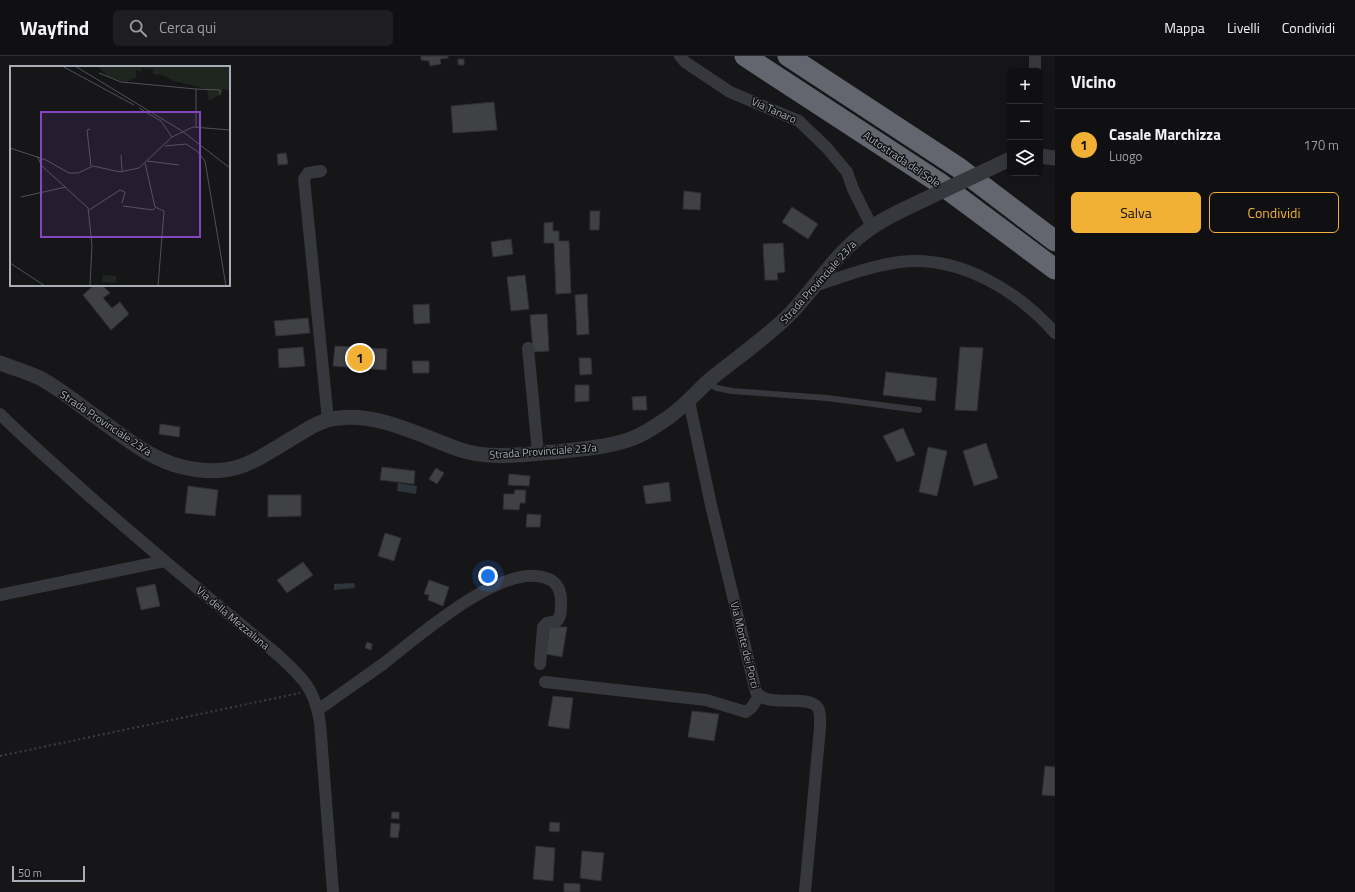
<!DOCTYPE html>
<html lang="it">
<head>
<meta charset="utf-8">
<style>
  body { margin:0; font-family:"Titillium Web",sans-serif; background:#1e1e20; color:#f1f3f6 }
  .controls { position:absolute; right:12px; top:12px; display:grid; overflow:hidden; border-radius:6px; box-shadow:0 4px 16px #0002 }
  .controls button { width:36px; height:36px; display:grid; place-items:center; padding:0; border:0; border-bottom:1px solid #303032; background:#101012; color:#f1f3f6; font:20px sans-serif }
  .scale { position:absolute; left:12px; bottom:10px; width:73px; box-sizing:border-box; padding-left:4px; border:2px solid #a8adb8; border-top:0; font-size:11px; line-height:14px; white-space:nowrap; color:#a8adb8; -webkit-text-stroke:3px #111113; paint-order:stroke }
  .you { position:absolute; left:488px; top:520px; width:14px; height:14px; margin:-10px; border:3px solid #fff; border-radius:50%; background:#1a73e8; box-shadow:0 0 0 6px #1a73e833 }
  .badge { display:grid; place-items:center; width:26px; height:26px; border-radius:50%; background:#f2b134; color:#111; font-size:13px; font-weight:700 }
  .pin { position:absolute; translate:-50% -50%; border:2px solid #fff; box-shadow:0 1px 4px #0006 }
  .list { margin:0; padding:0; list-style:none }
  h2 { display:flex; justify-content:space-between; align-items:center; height:52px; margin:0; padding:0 16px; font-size:17px }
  h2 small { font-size:13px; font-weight:400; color:#9c9d9f }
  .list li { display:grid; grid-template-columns:26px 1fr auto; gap:12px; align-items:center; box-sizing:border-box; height:72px; padding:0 16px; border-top:1px solid #303032 }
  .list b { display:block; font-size:15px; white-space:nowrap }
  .list p { margin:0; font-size:13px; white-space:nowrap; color:#9c9d9f }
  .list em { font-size:13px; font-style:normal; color:#9c9d9f }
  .actions { display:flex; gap:8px; padding:12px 16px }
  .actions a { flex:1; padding:9px 0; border:1px solid #f2b134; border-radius:6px; text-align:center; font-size:14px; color:#f2b134 }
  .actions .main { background:#f2b134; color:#111 }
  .icon { flex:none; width:22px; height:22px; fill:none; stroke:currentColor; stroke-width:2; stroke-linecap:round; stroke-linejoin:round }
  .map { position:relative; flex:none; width:1055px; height:836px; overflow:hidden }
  header { display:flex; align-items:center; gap:24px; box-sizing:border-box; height:56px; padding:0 20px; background:#101012; border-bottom:1px solid #303032 }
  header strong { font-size:19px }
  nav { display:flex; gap:22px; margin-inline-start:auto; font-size:14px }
  .search { width:280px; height:36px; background:#1e1e20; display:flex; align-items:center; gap:10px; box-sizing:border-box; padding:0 14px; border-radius:6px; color:#9c9d9f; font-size:15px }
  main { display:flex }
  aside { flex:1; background:#101012 }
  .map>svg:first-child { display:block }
</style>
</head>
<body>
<header>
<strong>Wayfind</strong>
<div class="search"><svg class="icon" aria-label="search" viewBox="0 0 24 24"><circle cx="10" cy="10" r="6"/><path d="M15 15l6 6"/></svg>Cerca qui</div>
<nav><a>Mappa</a><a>Livelli</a><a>Condividi</a></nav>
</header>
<main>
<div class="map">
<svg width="1055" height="836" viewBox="0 0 1055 836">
  <rect width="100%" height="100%" fill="#161618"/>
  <g fill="#2c353c">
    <path d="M398 427 417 430 416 438 397 435Z"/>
    <path d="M354 527 355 532 334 534V528Z"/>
  </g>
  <g fill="#404145" stroke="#303034">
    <path d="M421 0H448V2L440 3 441 8 430 10 429 5 421 4Z"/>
    <rect x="458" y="3" width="6" height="6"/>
    <path d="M494 46 497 74 453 77 451 50Z"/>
    <path d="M286 97 288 108 278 109 277 98Z"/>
    <path d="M684 135 701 137 700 154 683 153Z"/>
    <path d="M792 151 818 168 808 183 782 166Z"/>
    <path d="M590 155H600L599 174H590Z"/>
    <path d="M553 166V175H559V185H569L571 237 556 238 554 187H544V167Z"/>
    <path d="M511 183 513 198 493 201 491 186Z"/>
    <path d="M783 187 785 216 777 217 778 224H765L763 188Z"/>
    <path d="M525 219 529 253 511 255 507 221Z"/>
    <path d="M94 229H102L110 237 103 242 112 252 120 246 129 258 111 274 83 239Z"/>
    <path d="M587 238 589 278 577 279 575 239Z"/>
    <path d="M429 248 430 267 414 268 413 249Z"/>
    <path d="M547 258 549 295 533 296 530 259Z"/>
    <path d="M308 262 310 277 276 280 274 265Z"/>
    <path d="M335 290 387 293 386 314 333 310Z"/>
    <path d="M303 291 305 310 279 312 278 293Z"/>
    <path d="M960 291 983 292 977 355 955 354Z"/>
    <path d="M579 302H591L592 318 580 319Z"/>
    <path d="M412 305H429V317H413Z"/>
    <path d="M886 316 937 322 935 345 883 339Z"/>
    <path d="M575 329H589V345L575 346Z"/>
    <path d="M646 340 647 354H633L632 341Z"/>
    <path d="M160 368 180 371 179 381 159 378Z"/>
    <path d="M903 372 915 399 897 406 883 380Z"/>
    <path d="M986 387 998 422 974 430 963 395Z"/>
    <path d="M928 391 947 395 937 440 919 436Z"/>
    <path d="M382 411 415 415 414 428 380 424Z"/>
    <path d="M436 412 444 417 437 428 429 423Z"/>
    <path d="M509 418 530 420 529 430 508 429Z"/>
    <path d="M669 426 671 445 646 448 643 430Z"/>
    <path d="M188 430 218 434 215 460 185 457Z"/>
    <path d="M515 434H526L525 447H520L519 454 503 453 504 438H514Z"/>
    <path d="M268 439H301V460L268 461Z"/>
    <path d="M527 458 541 459 540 471H526Z"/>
    <path d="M385 477 401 482 394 505 378 500Z"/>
    <path d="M303 506 313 519 287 537 277 524Z"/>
    <path d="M429 524 449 531 443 550 428 544 429 539 424 538Z"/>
    <path d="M155 528 160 550 141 554 136 532Z"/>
    <path d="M549 571H567L562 601 546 598Z"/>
    <path d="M367 586 372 588 371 594 365 592Z"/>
    <path d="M553 640 573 642 569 673 548 670Z"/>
    <path d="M692 655 719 658 714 685 688 681Z"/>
    <path d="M1045 710 1055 711V740L1042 739Z"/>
    <path d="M392 756H399V763L391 762Z"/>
    <path d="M550 766 560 767 559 776 549 775Z"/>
    <path d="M391 767 400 768 398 782 390 781Z"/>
    <path d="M536 790 555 792 553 825 533 823Z"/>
    <path d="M582 795 604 797 601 825 580 822Z"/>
    <path d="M564 827 580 828V836H564Z"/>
  </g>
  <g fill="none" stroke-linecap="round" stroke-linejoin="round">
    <path stroke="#3d3f44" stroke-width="2" stroke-dasharray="2 3" stroke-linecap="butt" d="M0 700 300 637"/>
    <path stroke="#37383d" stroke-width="6" d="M707 327 717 332 732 335 827 342 919 354"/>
    <g stroke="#37383d" stroke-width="12">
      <path d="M680 0 685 6 730 36 799 65 827 92 847 116 853 133 872 171"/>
      <path d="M1035 15V0"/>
      <path d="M321 115 308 117 304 123 328 364"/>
      <path d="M814 230C842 221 870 210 900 206 959 199 1017 234 1055 277"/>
      <path d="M528 292 538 397"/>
      <path d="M689 345 711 449 756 636C768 653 808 637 818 652 821 658 820 665 820 671L805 836"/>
      <path d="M0 358C25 383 52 406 78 430 143 488 211 544 278 599 303 622 315 633 320 667L333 836"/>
      <path d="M0 539 164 505"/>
      <path d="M545 626 706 644 746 656 752 651 759 640"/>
      <path d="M318 654C340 638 362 623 383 608 417 582 501 506 546 522 556 525 560 532 561 542 561 550 562 560 557 565L547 567 543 571 540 608"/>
    </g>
    <g stroke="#37383d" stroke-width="15">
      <path d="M1040 100 1055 102"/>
      <path d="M0 307C13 312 27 316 40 322 58 332 75 345 92 358 121 378 148 403 183 411 234 423 254 405 296 380 309 372 323 363 339 362 380 357 423 381 461 394 492 404 523 398 555 396 579 393 604 392 628 384 643 379 656 370 669 361 685 350 697 335 712 322 738 301 766 282 790 258 814 233 833 202 860 180 877 166 896 157 915 148"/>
    </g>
    <g stroke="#63666e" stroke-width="21">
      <path d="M745 0 938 126 1055 213"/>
      <path d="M788 0 959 112 1055 185"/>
    </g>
    <path stroke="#37383d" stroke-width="15" d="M915 148 1008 104"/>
  </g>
  <g text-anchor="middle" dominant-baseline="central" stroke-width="3" stroke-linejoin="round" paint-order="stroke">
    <g font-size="11" fill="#a8adb8" stroke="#111113">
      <text transform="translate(774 54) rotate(24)">Via Tanaro</text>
      <text transform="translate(902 103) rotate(34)">Autostrada del Sole</text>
      <text transform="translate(818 226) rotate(-48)">Strada Provinciale 23/a</text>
      <text transform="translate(106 367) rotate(34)">Strada Provinciale 23/a</text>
      <text transform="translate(543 395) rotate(-4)">Strada Provinciale 23/a</text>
      <text transform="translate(233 562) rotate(40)">Via della Mezzaluna</text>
      <text transform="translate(745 589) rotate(76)">Via Monte dei Porci</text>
    </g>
  </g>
  <g transform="translate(10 10)">
    <rect width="220" height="220" fill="#161618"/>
    <path d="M87 0H220V24L213 23 212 27 199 35 197 23 164 15 153 9 143 8V4L139 2 138 4 132 2 131 6 125 4 127 11 116 16 99 11ZM93 209 106 210V217L92 216Z" fill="#1e261f"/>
    <path fill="none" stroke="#505258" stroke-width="1" d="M52 0 124 39M65 0 172 65 220 102M89 7 111 16 186 23V61M186 23 210 24V29M129 42 151 55 162 71M80 63 77 64 81 100M155 80 176 78 187 85 195 95 216 220M0 82 36 94 59 107H68L83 100 110 106 129 102 162 71 183 61 220 64M111 89 112 105M27 90 32 100 78 142 82 179 80 220M137 95 169 99M135 97 145 141 154 145 148 220M11 131 56 121M113 140 143 144 145 142M79 144 110 124 115 126 112 137M0 197 35 220"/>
    <path fill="#8446be" fill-opacity="0.15" stroke="#8446be" stroke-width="2" d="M31 46H190V171H31Z"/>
    <rect width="220" height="220" fill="none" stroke="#a8adb8" stroke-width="2"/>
  </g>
</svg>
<div class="controls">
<button>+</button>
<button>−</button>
<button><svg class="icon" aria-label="layers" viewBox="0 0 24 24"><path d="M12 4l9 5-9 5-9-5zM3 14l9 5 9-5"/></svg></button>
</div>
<div class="scale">50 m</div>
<div class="you"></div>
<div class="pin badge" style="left:360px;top:302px">1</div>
</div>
<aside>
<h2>Vicino<small></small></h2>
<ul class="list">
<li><span class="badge">1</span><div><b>Casale Marchizza</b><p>Luogo</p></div><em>170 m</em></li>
</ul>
<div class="actions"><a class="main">Salva</a><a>Condividi</a></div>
</aside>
</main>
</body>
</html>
